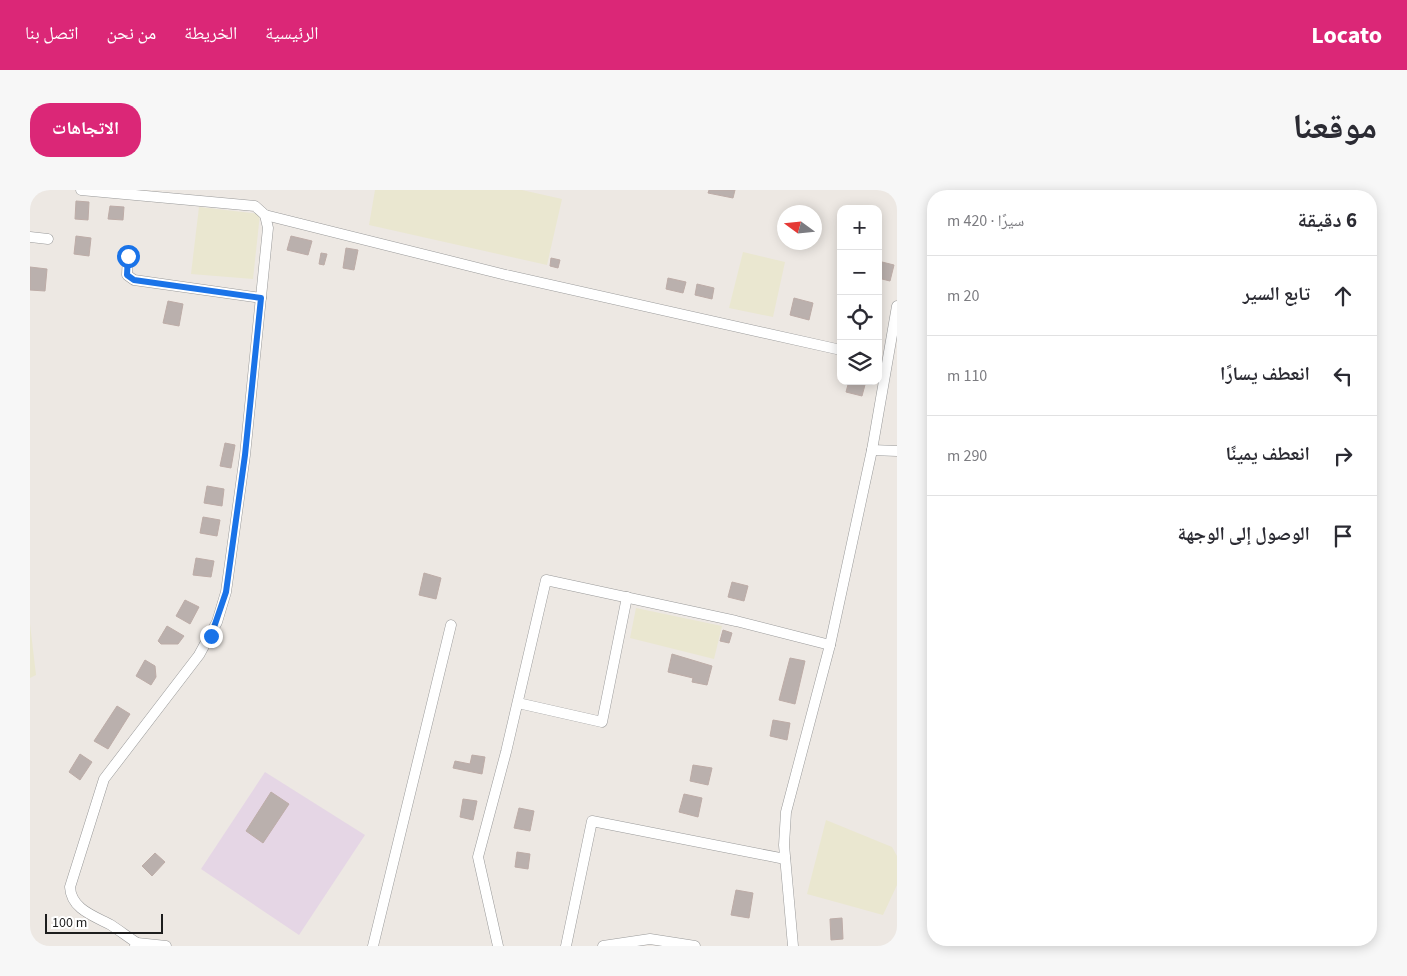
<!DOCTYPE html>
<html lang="ar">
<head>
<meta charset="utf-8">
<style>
  body { margin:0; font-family:"Source Sans 3","Noto Naskh Arabic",sans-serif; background:#f7f7f7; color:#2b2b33; direction:rtl }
  .controls { position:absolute; right:15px; top:15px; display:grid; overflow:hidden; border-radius:10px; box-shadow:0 2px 12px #0003 }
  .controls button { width:45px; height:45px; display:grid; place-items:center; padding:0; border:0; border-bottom:1px solid #e1e1e2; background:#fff; color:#2b2b33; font:25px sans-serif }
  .compass { position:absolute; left:747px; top:15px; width:45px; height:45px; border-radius:50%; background:#fff; box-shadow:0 2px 12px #0003; rotate:285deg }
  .scale { position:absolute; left:15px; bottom:12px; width:118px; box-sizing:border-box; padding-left:5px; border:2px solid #1d1d1d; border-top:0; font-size:14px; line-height:18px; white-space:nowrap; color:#1d1d1d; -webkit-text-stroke:4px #fff; paint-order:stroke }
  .stop { position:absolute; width:15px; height:15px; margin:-11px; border:4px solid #1a73e8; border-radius:50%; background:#fff }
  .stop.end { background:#1a73e8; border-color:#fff; box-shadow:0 1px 5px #0008 }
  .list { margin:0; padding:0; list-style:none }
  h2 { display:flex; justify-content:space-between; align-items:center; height:65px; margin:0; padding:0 20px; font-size:21px }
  h2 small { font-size:16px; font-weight:400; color:#7c7c81 }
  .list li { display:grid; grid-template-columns:32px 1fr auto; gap:15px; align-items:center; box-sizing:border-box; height:80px; padding:0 20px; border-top:1px solid #e1e1e2 }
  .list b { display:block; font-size:19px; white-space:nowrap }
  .list em { font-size:16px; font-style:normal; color:#7c7c81 }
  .icon { flex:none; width:28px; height:28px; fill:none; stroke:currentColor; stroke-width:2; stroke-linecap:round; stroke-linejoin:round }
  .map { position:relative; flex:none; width:867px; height:756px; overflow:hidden; direction:ltr; border-radius:20px }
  header { display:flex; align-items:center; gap:30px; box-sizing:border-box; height:70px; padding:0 25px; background:#db2777; color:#fff }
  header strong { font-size:24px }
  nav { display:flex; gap:28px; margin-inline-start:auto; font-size:18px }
  .intro { display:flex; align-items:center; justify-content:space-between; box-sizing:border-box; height:120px; padding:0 30px }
  h1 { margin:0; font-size:35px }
  .button { padding:12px 22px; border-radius:20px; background:#db2777; color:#fff; font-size:18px; font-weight:700 }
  main { display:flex; gap:30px; padding:0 30px }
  aside { flex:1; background:#fff; border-radius:20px; box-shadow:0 2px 12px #0003 }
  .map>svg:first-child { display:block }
</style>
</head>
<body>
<header>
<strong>Locato</strong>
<nav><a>الرئيسية</a><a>الخريطة</a><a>من نحن</a><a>اتصل بنا</a></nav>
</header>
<div class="intro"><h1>موقعنا</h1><a class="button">الاتجاهات</a></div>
<main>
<aside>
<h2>6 دقيقة<small>سيرًا · 420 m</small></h2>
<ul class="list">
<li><svg class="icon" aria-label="ahead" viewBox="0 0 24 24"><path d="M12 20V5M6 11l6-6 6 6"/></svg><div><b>تابع السير</b></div><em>20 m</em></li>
<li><svg class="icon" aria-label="left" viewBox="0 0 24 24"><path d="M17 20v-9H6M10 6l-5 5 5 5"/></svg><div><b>انعطف يسارًا</b></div><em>110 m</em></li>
<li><svg class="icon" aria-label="right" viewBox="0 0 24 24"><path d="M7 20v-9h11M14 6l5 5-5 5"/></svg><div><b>انعطف يمينًا</b></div><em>290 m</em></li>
<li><svg class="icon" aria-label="arrive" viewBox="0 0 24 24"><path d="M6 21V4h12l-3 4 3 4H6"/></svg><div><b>الوصول إلى الوجهة</b></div></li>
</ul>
</aside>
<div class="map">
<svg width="867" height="756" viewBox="0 0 867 756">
  <rect width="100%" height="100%" fill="#ede8e3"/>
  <path fill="#e5d6e5" d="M235 582 335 645 269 745 171 679Z"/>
  <g fill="#eae7d0">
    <path d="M345 0H492L532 9 517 75 339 35Z"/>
    <path d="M169 17 230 24 223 89 161 84Z"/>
    <path d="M713 62 755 72 743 127 699 118Z"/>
    <path d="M606 418 692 436 684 469 600 448Z"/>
    <path d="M0 434 6 485 0 488Z"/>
    <path d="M796 630 862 657 867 666V695L853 725 777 704Z"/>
  </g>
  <g fill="#bab0ad" stroke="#bdaca7">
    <path d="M679 0H705L703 8 678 3Z"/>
    <path d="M46 11 59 12 58 30 45 29Z"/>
    <path d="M80 16 94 17 93 30 78 29Z"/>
    <path d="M46 46 61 48 59 66 44 64Z"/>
    <path d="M261 46 282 51 278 65 257 60Z"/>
    <path d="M316 58 328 60 324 80 313 78Z"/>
    <path d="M291 63 297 64 294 75 289 74Z"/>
    <path d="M521 68 530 70 528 78 520 76Z"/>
    <path d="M848 71 864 75 860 91 848 88Z"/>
    <path d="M0 77 17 79 15 101 0 100Z"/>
    <path d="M638 88 656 92 653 103 636 99Z"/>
    <path d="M667 94 684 98 682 109 665 105Z"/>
    <path d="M764 108 783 113 779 130 760 125Z"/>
    <path d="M138 111 153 114 149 136 133 133Z"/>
    <path d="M819 191H836L832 206 816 202Z"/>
    <path d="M195 253 205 255 201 278 190 276Z"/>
    <path d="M177 296 194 299 192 316 174 313Z"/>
    <path d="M173 327 190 330 187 346 170 343Z"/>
    <path d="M166 368 184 371 181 387 163 385Z"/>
    <path d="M394 383 411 388 406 409 389 405Z"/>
    <path d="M702 392 718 396 714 411 698 407Z"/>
    <path d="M155 410 169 417 160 434 146 426Z"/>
    <path d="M137 436 154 446 148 454H131L128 451Z"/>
    <path d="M693 440 702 443 699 453 690 451Z"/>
    <path d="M642 464 682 476 677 495 662 492 663 488 638 482Z"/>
    <path d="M760 468 775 471 765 514 749 510Z"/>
    <path d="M115 470 125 476 126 487 121 495 106 486Z"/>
    <path d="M87 516 100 524 78 559 64 551Z"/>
    <path d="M743 530 760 533 757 550 740 546Z"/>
    <path d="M50 564 62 572 50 590 39 582Z"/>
    <path d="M442 565 455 567 452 584 423 578 425 571 440 574Z"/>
    <path d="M663 575 682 578 678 595 660 591Z"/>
    <path d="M241 602 259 614 233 653 216 641Z"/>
    <path d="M654 604 672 608 668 627 649 622Z"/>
    <path d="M433 609 447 611 443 630 430 627Z"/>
    <path d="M489 618 504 621 500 641 484 638Z"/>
    <path d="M487 662 500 664 498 679 485 677Z"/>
    <path d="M125 663 135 672 122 686 112 676Z"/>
    <path d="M706 700 723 703 719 728 701 725Z"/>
    <path d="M812 728 813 749 801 750 800 729Z"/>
  </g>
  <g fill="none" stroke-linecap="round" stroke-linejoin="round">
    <defs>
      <g id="minor">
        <path d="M51 0 225 16 235 25 238 38 215 265 196 402 187 432 169 465 74 589 40 697C41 719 64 726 81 735 90 741 98 747 107 753L105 756"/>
        <path d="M235 25 476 85 811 160"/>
        <path d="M0 47 18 49"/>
        <path d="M98 66 97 85 104 90 231 108"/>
        <path d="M842 260 867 261"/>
        <path d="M488 513 572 532 597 407"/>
        <path d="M107 753 136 756"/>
        <path d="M343 756 421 435"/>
        <path d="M468 756 448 667 476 562 516 390 706 431 800 455"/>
        <path d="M536 756 562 631 755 669"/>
        <path d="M573 756 620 749 665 756"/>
        <path d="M763 756 754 655 756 622 800 455 842 260 867 116"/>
      </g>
    </defs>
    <use href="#minor" stroke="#9a9a9a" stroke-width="11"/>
    <use href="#minor" stroke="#fff" stroke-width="10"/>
  </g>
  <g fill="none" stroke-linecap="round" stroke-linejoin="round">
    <path stroke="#1a73e8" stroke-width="6" d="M98 66 97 85 104 90 231 108 215 265 196 402 181 446"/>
  </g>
</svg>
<div class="controls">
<button>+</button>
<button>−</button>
<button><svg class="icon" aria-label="locate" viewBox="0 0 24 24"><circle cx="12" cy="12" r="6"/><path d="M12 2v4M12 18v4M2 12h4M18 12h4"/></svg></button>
<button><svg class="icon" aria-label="layers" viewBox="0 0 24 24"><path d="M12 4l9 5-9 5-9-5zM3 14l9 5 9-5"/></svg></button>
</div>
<svg class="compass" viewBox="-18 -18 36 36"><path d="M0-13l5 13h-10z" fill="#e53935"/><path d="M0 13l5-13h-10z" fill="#7c7c81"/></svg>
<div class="scale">100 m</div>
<div class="stop" style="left:98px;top:66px"></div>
<div class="stop end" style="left:181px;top:446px"></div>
</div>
</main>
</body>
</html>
